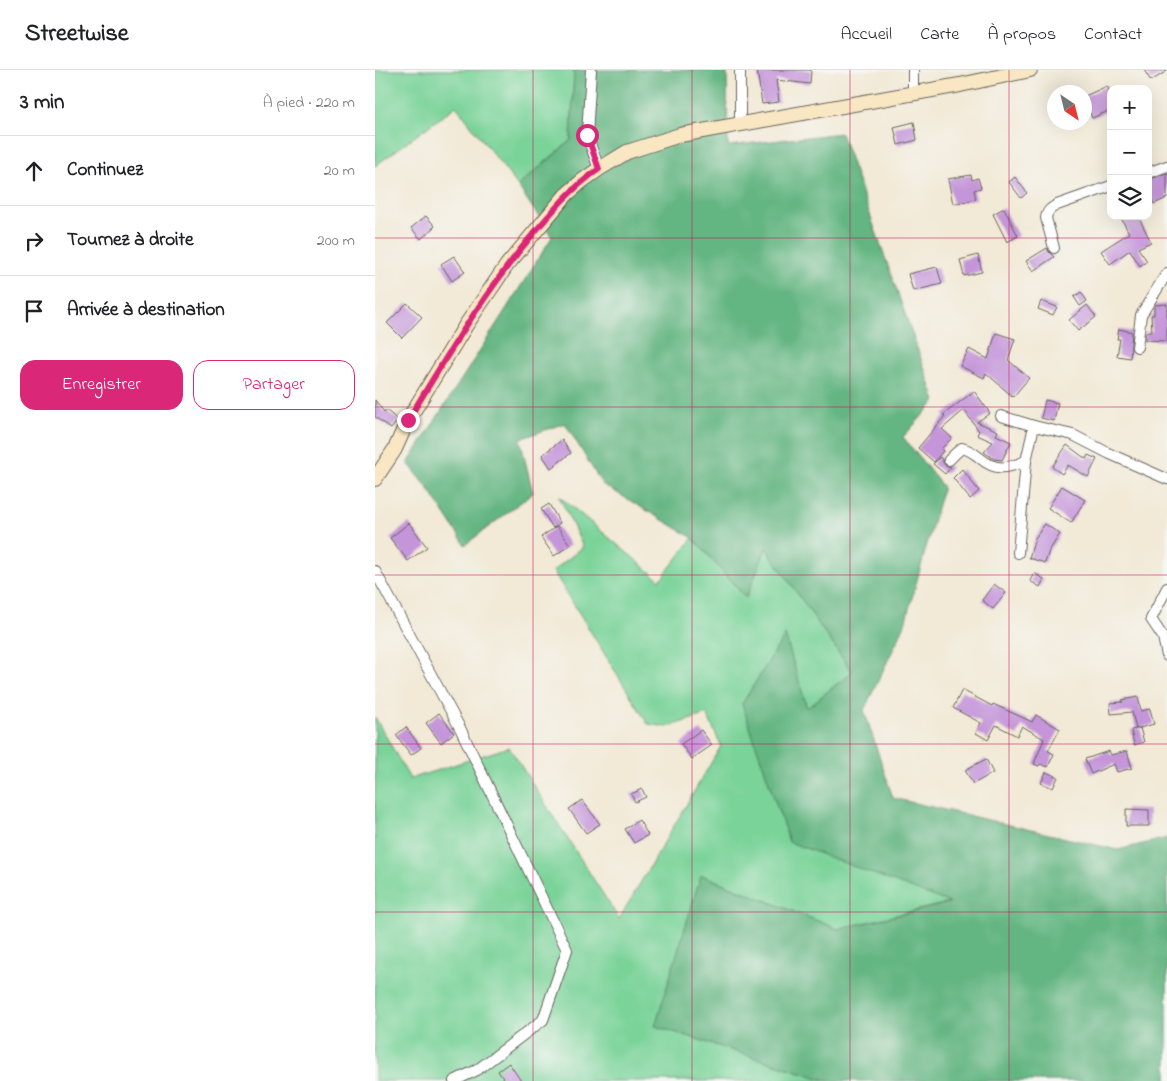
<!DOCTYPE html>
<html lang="fr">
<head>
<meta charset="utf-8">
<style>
  body { margin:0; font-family:"Indie Flower",sans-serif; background:#f6f6f6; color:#202124 }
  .controls { position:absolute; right:15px; top:15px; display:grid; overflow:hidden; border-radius:10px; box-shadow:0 5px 20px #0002 }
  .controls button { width:45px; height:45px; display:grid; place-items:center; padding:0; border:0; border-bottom:1px solid #e0e0e0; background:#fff; color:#202124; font:25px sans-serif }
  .compass { position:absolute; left:672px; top:15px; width:45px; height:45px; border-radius:50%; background:#fff; box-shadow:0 5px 20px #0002; rotate:145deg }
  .stop { position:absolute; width:15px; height:15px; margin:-11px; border:4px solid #db2777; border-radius:50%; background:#fff }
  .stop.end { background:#db2777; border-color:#fff; box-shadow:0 1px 5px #0008 }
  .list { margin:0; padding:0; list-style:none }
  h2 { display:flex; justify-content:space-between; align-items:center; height:65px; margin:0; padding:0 20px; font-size:21px }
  h2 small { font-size:16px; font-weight:400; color:#757577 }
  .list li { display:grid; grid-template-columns:32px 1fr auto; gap:15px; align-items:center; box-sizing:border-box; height:70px; padding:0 20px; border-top:1px solid #e0e0e0 }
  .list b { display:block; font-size:19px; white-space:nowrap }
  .list em { font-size:16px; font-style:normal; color:#757577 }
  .actions { display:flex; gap:10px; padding:15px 20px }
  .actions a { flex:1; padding:11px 0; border:1px solid #db2777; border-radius:15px; text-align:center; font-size:18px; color:#db2777 }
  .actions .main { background:#db2777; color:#fff }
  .icon { flex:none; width:28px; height:28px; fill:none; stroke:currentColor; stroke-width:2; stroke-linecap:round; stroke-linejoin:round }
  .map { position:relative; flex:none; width:792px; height:1011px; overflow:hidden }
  header { display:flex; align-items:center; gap:30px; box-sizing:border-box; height:70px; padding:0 25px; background:#fff; border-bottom:1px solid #e0e0e0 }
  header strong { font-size:24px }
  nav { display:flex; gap:28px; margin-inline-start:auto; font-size:18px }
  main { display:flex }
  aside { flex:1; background:#fff }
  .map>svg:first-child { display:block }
</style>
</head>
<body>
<header>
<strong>Streetwise</strong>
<nav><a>Accueil</a><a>Carte</a><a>À propos</a><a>Contact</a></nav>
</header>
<main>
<aside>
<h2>3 min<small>À pied · 220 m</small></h2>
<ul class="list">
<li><svg class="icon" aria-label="ahead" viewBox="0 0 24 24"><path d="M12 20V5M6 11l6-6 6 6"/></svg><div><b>Continuez</b></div><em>20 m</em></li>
<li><svg class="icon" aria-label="right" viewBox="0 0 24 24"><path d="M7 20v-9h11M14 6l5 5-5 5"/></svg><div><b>Tournez à droite</b></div><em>200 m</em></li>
<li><svg class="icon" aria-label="arrive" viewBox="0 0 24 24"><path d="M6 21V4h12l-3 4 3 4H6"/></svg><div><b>Arrivée à destination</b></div></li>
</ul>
<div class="actions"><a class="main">Enregistrer</a><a>Partager</a></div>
</aside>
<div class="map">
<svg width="792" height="1011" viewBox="0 0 792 1011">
  <rect width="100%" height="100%" fill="#f6f6f2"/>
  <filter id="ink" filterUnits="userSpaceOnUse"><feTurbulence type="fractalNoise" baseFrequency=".02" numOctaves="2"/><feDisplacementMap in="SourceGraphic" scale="10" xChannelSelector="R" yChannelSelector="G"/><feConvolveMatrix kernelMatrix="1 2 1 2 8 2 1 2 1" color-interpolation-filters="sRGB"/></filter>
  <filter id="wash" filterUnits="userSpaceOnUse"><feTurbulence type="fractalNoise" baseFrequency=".0096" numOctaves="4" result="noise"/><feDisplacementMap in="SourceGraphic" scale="20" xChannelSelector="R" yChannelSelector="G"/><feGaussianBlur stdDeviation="1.12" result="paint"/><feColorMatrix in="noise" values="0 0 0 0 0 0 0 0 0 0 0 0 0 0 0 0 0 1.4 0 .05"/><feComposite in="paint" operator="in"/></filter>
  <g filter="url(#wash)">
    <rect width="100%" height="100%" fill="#f2e9d6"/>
    <g fill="#7ad399" stroke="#4b785a">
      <path d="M0 0H199L196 70 143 116 81 36 0 96Z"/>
      <path d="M184 426 285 510 318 468 371 528 391 478 477 602 432 638 410 566 367 634 576 832 463 859 327 805 280 956 454 1011H0V647L35 709 134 677 244 849 346 676 332 644 292 657 273 654 178 501 208 477Z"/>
    </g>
    <path fill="#63b581" stroke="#40684e" d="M199 0H352L353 76 466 63 561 331 528 367 568 417 529 557 489 640 518 728 743 780 792 768V1011H454L280 956 326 805 463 859 575 833 414 772 367 634 410 565 432 638 477 602 391 478 371 528 318 468 227 414 190 353 145 369 158 423 90 475 53 418 33 393 177 167 143 116 196 70Z"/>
    <g id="blocks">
      <g fill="#c495d9">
        <path d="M382 0H436L435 14 401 10 404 32 387 34Z"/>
        <path d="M769 0H792V1L776 11Z"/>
        <path d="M732 16 736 24V40L717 48 710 31V26Z"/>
        <path d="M539 52 542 70 523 75 519 57Z"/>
        <path d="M792 103V128L779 134 773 122V110Z"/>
        <path d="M596 105 597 110 603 108 606 118 599 120 601 129 578 134 573 109Z"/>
        <path d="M640 107 652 123 646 128 634 112Z"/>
        <path d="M629 138 643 166 632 172 618 144Z"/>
        <path d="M51 146 60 156 46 169 36 158Z"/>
        <path d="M745 146H763L776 172 763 178 772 191 765 196 755 180 735 194 726 181 754 163Z"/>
        <path d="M672 178 674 182 679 187 658 201 651 191Z"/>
        <path d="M603 185 607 202 589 206 585 190Z"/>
        <path d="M79 186 90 202 77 211 66 194Z"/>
        <path d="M562 197 567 214 538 221 533 204Z"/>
        <path d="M706 222 712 231 705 236 699 227Z"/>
        <path d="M666 231 682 237 678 245 663 239Z"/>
        <path d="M32 233 47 247 27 268 12 253Z"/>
        <path d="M792 234V271L770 270 771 262H777L776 245H779V238L780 235Z"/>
        <path d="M712 235 721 247 703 261 694 250Z"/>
        <path d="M744 259 757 262 755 288 742 286 745 269H742Z"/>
        <path d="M621 263 640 269 633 290 654 308 638 327 611 303 609 308 585 296 594 279 613 289Z"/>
        <path d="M599 321 615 343 602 352 623 361 621 365 636 372 627 390 619 389 609 382 618 372 602 365 604 361 589 340 567 359 577 368 566 379 568 381 559 392 543 378 570 346 568 345Z"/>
        <path d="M0 330 9 342 11 340 23 350 16 359 0 347Z"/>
        <path d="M670 330 683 333 679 351 666 348Z"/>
        <path d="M187 370 196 383 176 398 167 385Z"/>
        <path d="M692 375 711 389 713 385 722 389 713 407 693 395 687 404 677 397Z"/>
        <path d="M565 387 570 395 576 397 570 404 558 394Z"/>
        <path d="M587 399 604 421 595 429 578 408Z"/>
        <path d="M687 416 710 430 696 453 673 438Z"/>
        <path d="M174 434 185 453 178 458 166 439Z"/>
        <path d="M34 453 52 477 33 491 15 468Z"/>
        <path d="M670 454 685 464 674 481 670 493 654 488 660 468Z"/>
        <path d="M182 456 195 475 179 486 166 467Z"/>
        <path d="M659 503 669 509 665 517 655 511Z"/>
        <path d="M619 514 631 523 618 539 607 530Z"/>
        <path d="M587 620 617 636 618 634 657 652 661 645 685 659 673 681 679 684 673 697 665 694 664 696 659 694 669 669 647 656 642 666 621 655 613 670 601 663 606 653 578 638Z"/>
        <path d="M763 627 766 641 775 639 779 654 761 659 757 642 736 644 735 633 748 632 747 630Z"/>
        <path d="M64 643 79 663 66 673 51 653Z"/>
        <path d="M31 657 46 678 36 685 21 665Z"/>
        <path d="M765 658 769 672 759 675 756 660Z"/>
        <path d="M326 660 337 675 317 689 306 674Z"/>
        <path d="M734 681 736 685 752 681 757 698 742 702 739 694 716 704 710 689Z"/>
        <path d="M611 689 618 703 598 714 590 700Z"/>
        <path d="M671 702 683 707 678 718 666 713Z"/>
        <path d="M267 719 271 727 260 732 256 724Z"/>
        <path d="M207 730 225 754 211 763 194 739Z"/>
        <path d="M751 739 774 740V756H751Z"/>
        <path d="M264 750 273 765 259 773 250 759Z"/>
        <path d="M134 993 146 1011H130L123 1001Z"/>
      </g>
    </g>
  </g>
  <g filter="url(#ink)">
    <use href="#blocks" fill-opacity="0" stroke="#67645d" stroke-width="1"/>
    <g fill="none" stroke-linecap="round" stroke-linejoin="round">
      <defs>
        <g id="street">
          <path d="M216 0 212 65 224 99"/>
          <path d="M365 0V53"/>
          <path d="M538 23V0"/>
          <path d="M773 103 792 96"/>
          <path d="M679 178 671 148C672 141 676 138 682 135L736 116"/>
          <path d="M762 277 766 245 792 203"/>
          <path d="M626 346 659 356 698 365 735 384 792 409"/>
          <path d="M574 390 581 383 587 378C595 380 599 383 605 388 621 402 633 398 651 391"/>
          <path d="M643 483 651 391 659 356"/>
          <path d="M0 501 85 658 192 880 168 950 102 1000 79 1011"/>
          <path d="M792 518 776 549 788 567 792 586"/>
        </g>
        <path id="secondary" d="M0 409 20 379 33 350 91 255 132 195 191 125 207 111 224 99 252 82 305 65 585 15 655 0"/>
      </defs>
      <use href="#street" stroke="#67645d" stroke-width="12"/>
      <use href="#secondary" stroke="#67645d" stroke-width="16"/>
      <use href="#street" stroke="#fff" stroke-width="10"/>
      <use href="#secondary" stroke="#f9e7c3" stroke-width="14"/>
    </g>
  </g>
  <g fill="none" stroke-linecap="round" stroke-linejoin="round" filter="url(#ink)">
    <path stroke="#db2777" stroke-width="6" d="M33 350C72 286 110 221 159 163 180 138 197 118 224 99L212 65"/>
  </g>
  <path fill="none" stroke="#c2185b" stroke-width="1" stroke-opacity="0.55" d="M158 0V1011M317 0V1011M475 0V1011M634 0V1011M0 168H792M0 337H792M0 505H792M0 674H792M0 842H792"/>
</svg>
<div class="controls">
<button>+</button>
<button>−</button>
<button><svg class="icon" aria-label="layers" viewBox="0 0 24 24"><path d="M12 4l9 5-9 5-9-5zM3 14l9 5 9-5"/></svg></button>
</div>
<svg class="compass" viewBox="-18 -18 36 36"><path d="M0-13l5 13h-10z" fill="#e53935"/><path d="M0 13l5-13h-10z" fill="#757577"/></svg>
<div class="stop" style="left:212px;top:65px"></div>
<div class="stop end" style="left:33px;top:350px"></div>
</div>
</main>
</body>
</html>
